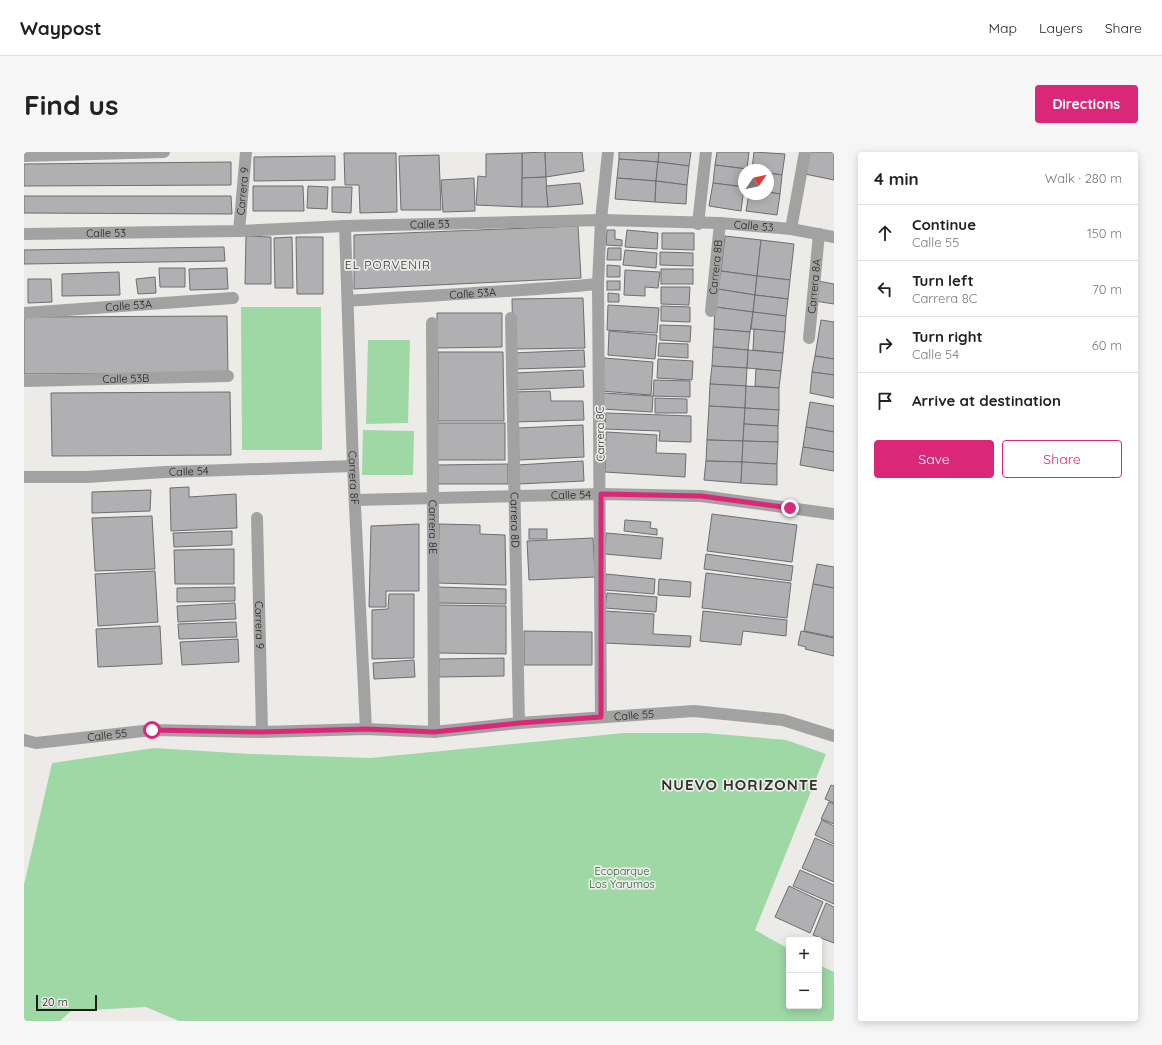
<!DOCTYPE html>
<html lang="en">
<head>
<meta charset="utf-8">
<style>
  body { margin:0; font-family:Quicksand,sans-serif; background:#f6f6f6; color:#222 }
  .controls { position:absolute; right:12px; bottom:12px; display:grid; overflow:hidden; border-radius:4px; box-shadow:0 2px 10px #0003 }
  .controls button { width:36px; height:36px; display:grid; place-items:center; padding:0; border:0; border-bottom:1px solid #e0e0e0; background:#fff; color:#222; font:20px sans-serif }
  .compass { position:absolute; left:714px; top:12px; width:36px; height:36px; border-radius:50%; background:#fff; box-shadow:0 2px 10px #0003; rotate:56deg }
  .scale { position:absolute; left:12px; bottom:10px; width:61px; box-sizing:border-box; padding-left:4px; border:2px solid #1e1d1c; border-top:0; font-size:11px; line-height:14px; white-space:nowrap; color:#1e1d1c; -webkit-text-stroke:3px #ecebe8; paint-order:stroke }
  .stop { position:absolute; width:12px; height:12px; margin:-9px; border:3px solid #db2777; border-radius:50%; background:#fff }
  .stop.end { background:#db2777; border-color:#fff; box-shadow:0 1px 4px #0008 }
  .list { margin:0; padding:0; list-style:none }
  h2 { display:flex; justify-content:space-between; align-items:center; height:52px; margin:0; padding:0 16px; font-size:17px }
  h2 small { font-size:13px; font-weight:400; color:#767676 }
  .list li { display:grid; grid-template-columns:26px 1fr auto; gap:12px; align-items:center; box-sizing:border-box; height:56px; padding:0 16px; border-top:1px solid #e0e0e0 }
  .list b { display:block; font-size:15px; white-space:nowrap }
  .list p { margin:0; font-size:13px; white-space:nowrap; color:#767676 }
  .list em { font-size:13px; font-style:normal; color:#767676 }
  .actions { display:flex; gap:8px; padding:12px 16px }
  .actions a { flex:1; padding:9px 0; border:1px solid #db2777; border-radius:4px; text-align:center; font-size:14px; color:#db2777 }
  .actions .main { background:#db2777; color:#fff }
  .icon { flex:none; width:22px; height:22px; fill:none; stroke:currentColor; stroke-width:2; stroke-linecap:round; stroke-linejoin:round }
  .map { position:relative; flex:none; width:810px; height:869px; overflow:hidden; border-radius:4px }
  header { display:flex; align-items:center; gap:24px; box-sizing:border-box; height:56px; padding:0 20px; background:#fff; border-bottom:1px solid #e0e0e0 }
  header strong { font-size:19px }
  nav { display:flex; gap:22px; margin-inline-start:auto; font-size:14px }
  .intro { display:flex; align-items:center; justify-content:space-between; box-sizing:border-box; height:96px; padding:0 24px }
  h1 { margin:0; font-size:28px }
  .button { padding:10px 18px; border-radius:4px; background:#db2777; color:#fff; font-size:14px; font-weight:700 }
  main { display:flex; gap:24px; padding:0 24px }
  aside { flex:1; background:#fff; border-radius:4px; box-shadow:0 2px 10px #0003 }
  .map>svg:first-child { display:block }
</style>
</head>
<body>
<header>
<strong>Waypost</strong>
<nav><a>Map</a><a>Layers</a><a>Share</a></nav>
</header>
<div class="intro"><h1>Find us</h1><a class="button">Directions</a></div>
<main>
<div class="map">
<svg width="810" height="869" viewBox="0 0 810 869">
  <rect width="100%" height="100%" fill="#ecebe8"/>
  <g fill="#9dd8a5">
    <path d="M217 155H297L298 298H218Z"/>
    <path d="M344 188H386L384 271 342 272Z"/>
    <path d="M339 278 390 279 389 323H338Z"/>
    <path d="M600 581H682L762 588 802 602 731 778 765 797V854H795V813L810 820V869H155L122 855 47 859 36 869H0V733L28 611 130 596 227 602 346 606Z"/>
  </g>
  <g fill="#b0b0b3" stroke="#6e6d70">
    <path d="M521 0 522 25 498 26V1Z"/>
    <path d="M521 0H558L560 19 522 25Z"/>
    <path d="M595 0H635L634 10 595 7Z"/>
    <path d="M635 0H667L665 14 634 10Z"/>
    <path d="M693 0H725L723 17 691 13Z"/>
    <path d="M730 0 761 2 758 23 744 21V18H728Z"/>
    <path d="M786 0H810V28L781 22Z"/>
    <path d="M320 1H372L373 60 336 61 335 33H321Z"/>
    <path d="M498 1V55L452 53 454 24 462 25V2Z"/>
    <path d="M415 3 417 58H377L375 4Z"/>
    <path d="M311 4V28L230 29V5Z"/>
    <path d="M595 7 634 10 632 29 593 26Z"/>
    <path d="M207 10V33L0 34V12Z"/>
    <path d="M634 10 665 14 663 33 632 29Z"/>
    <path d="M691 13 723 17 720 18V35L689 31Z"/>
    <path d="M744 21 758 23 756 42 744 40Z"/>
    <path d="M522 25 524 55H498V26Z"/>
    <path d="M450 26 451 59 419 60 417 28Z"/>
    <path d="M593 26 632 29 631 50 591 47Z"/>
    <path d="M632 29 663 33 662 52 631 50Z"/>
    <path d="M556 31 559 52 524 55 522 34Z"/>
    <path d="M689 31 720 35 717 59 685 54Z"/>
    <path d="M229 34H279L280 59H229Z"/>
    <path d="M284 34 304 35 303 57 283 56Z"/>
    <path d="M308 35H328L327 61 308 60Z"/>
    <path d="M744 40 756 42 753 63 722 59 725 42H744Z"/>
    <path d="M0 44H207L208 62 0 61Z"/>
    <path d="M554 74 557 126 330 137V83Z"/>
    <path d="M583 78H591V87L598 88V94L582 93Z"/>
    <path d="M603 78 634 81 633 97 601 95Z"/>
    <path d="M638 81H670V98L638 97Z"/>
    <path d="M222 84 247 85V132H221Z"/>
    <path d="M701 84 737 88 733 124 697 119Z"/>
    <path d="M268 85 269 136H251L250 86Z"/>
    <path d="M272 85H299V142H273Z"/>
    <path d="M737 88 770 92 766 128 733 124Z"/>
    <path d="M200 95 201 109 0 112V98Z"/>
    <path d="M584 96H597V108H583Z"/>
    <path d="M601 98 633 101 632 116 599 113Z"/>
    <path d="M636 100 669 101V114L636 113Z"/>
    <path d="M583 113 596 114V125H583Z"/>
    <path d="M135 116H161V135H136Z"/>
    <path d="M203 116 204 137 166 138 165 117Z"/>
    <rect x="637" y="117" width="32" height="15"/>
    <path d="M601 118 636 120 634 136 621 135V144L600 143Z"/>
    <path d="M697 119 733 124 731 143 694 137Z"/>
    <path d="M95 120 96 143 38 144V122Z"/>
    <path d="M733 124 766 128 764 147 731 143Z"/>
    <path d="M131 125 132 141 114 142 112 127Z"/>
    <path d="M4 127H27L28 150 4 151Z"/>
    <rect x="583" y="129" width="13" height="9"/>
    <path d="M794 129 810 132V152L791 149Z"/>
    <path d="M637 135H666L665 153 637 152Z"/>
    <path d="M694 137 731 143 729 160 691 155Z"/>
    <path d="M584 141 595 142V150H584Z"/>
    <path d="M731 143 764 147 762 164 729 160Z"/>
    <path d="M559 146 561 196 489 197 488 147Z"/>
    <path d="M584 153 635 156 633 181 583 178Z"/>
    <path d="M637 154 666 155V170L637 169Z"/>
    <path d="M691 155 729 160 726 180 690 177Z"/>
    <path d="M729 160 762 164 761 180 727 177Z"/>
    <path d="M413 161H478V195L413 196Z"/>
    <path d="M203 164 204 221 0 222V165Z"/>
    <path d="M797 168 810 170V207L791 204Z"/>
    <path d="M636 173 667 174 666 190 636 188Z"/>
    <path d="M690 177 726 180 724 198 689 195Z"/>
    <path d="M730 177 761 180 759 201 729 198Z"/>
    <path d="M585 179 633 183 631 207 584 203Z"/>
    <path d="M635 191 664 192V206L634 204Z"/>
    <path d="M689 195 724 198 723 216 688 214Z"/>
    <path d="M560 198 561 215 489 217 488 201Z"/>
    <path d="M724 198 759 201 757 219 723 216Z"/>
    <path d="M414 200H479L480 269H414Z"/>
    <path d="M791 204 810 207V223L788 220Z"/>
    <path d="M580 206 629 210 627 243 577 239Z"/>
    <path d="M634 207 669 209 668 228 633 226Z"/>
    <path d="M688 214 723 216 722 234 686 232Z"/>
    <path d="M732 217 757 219 755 236 731 234Z"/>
    <path d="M559 218 560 235 490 238V221Z"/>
    <path d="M788 220 810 223V246L786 241Z"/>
    <path d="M630 228 666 229V245L629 244Z"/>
    <path d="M686 232 722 234 721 256 685 254Z"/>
    <path d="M722 234 755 236V258L721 256Z"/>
    <path d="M526 239 527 249H559L560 268 490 270 489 240Z"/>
    <path d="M206 240 207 303 28 304 27 241Z"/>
    <path d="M579 241 629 244 628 260 578 257Z"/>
    <path d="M631 246 663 247V261H631Z"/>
    <path d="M786 250 810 254V280L782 275Z"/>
    <path d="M685 254 721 256 719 289 683 288Z"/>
    <path d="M721 256 755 258 754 274 720 272Z"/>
    <path d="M582 261 667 264V290L635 289 636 279 581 277Z"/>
    <rect x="413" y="271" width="68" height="37"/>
    <path d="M720 272 754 274V290L719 289Z"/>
    <path d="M559 273 560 305 495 308 494 276Z"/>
    <path d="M782 275 810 280V300L779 295Z"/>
    <path d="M582 280 633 283 632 301 662 302 661 325 581 320Z"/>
    <path d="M683 288 719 289 718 310 682 309Z"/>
    <path d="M719 289 754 290 753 312 718 310Z"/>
    <path d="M779 295 810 300V319L776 313Z"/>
    <path d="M559 309 560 329 494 332 493 313Z"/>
    <path d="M682 309 718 310 717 331 680 328Z"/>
    <path d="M718 310 753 312V333L717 331Z"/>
    <path d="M484 312V332H414V313Z"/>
    <path d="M165 335V345L212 342 213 376 147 379 146 336Z"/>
    <path d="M127 338 126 359 68 361V340Z"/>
    <path d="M688 362 773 373 768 410 683 399Z"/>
    <path d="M128 364 131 417 71 419 68 366Z"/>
    <path d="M601 368 627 370 626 376 633 377V383L600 379Z"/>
    <path d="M395 372V439H362V455H345L347 374Z"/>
    <path d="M415 372 456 373V382L481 383 482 433 414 431Z"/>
    <rect x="505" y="377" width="18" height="10"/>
    <path d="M208 379V393L150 395 149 381Z"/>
    <path d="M582 381 639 386 637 407 581 402Z"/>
    <path d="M569 386 571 425 505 428 503 389Z"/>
    <path d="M210 397V432H151L150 398Z"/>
    <path d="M682 402 769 414 767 429 680 417Z"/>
    <path d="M793 412 810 415V436L789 432Z"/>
    <path d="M131 419 134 470 74 474 71 422Z"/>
    <path d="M682 421 767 431 763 466 678 456Z"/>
    <path d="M582 422 631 427 630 442 581 438Z"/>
    <path d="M635 427 667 430 666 445 634 443Z"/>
    <path d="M789 432 810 436V485L780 479Z"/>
    <path d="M211 435V449L153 450V436Z"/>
    <path d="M413 435 482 437V452L413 451Z"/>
    <path d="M583 441 633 445 632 460 581 456Z"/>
    <path d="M365 442H390V506L348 507V458L364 457Z"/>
    <path d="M211 451 212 467 154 470 153 454Z"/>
    <path d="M414 453 482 454V502L414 501Z"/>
    <path d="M581 459 630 462 629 482 667 484 666 495 580 491Z"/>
    <path d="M679 459 763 468 762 484 719 479 717 493 676 489Z"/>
    <path d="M212 470 213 485 155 487 154 472Z"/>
    <path d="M136 474 138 512 74 515 72 477Z"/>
    <path d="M500 479 568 480V513H500Z"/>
    <path d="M777 479 810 486V504L781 497 782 495 774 493Z"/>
    <path d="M214 487 215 510 158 513 156 490Z"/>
    <path d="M480 506V524L415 525V507Z"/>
    <path d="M390 508 391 525 350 527 349 511Z"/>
    <path d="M807 633 810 634V651L801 647Z"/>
    <path d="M805 650 810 652V672L797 667Z"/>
    <path d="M798 668 810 674V692L791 683Z"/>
    <path d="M791 686 810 694V730L778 716Z"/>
    <path d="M776 718 810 733V752L769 734Z"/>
    <path d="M765 734 799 750 786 781 751 765Z"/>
    <path d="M802 751 810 755V791L789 783Z"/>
  </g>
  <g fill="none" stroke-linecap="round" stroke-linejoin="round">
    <g stroke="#a3a2a3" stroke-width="12">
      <path d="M0 4 140 0"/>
      <path id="s1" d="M324 149C407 143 491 140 574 132"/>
      <path id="s2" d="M0 161 209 146"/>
      <path id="s3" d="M0 229 204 224"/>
    </g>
    <g stroke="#a3a2a3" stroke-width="12">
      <path d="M674 72 682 0"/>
      <path id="s4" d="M321 74 329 314 342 577"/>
      <path d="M767 77 781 0"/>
      <path id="s5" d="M215 79 222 0"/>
      <path id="s6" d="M0 82 215 79 321 74 577 68 696 71 767 77 810 85"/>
      <path id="s7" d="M687 159 696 71"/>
      <path id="s8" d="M487 166 495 571"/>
      <path id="s9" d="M408 171 410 580"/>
      <path id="s10" d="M785 186 795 82"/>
      <path id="s11" d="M0 325H63L141 320 329 314"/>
      <path id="s12" d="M331 348 577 342 677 344 810 362"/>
      <path id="s13" d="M233 366 238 580"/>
      <path d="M577 565 574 132 577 68 584 0"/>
      <path id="s14" d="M0 588 12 591 128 578 238 580 342 577 410 580 495 571 670 559 759 568 810 584"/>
    </g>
  </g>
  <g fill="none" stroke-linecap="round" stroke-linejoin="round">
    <path stroke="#db2777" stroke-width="5" d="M128 578 238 580 342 577 410 580 495 571 577 565V342L677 344 766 356"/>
  </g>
  <g text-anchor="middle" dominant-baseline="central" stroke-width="3.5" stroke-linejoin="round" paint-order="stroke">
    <g font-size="11" fill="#1e1d1c" stroke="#ecebe8">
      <text stroke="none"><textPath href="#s5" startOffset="40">Carrera 9</textPath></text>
      <text stroke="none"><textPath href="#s6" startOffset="406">Calle 53</textPath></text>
      <text stroke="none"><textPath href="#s6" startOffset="730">Calle 53</textPath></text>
      <text stroke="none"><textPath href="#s6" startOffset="82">Calle 53</textPath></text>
      <text stroke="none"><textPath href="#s7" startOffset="44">Carrera 8B</textPath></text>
      <text stroke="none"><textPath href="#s10" startOffset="52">Carrera 8A</textPath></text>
      <text stroke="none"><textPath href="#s1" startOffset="125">Calle 53A</textPath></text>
      <text stroke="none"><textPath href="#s2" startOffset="105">Calle 53A</textPath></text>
      <text stroke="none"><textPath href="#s3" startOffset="102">Calle 53B</textPath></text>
      <text transform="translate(576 282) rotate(-91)">Carrera 8C</text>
      <text stroke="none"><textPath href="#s11" startOffset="165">Calle 54</textPath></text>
      <text stroke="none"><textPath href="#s4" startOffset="252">Carrera 8F</textPath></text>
      <text stroke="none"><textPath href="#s12" startOffset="216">Calle 54</textPath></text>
      <text stroke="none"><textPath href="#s8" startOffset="202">Carrera 8D</textPath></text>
      <text stroke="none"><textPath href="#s9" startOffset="204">Carrera 8E</textPath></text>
      <text stroke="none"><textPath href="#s13" startOffset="107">Carrera 9</textPath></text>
      <text stroke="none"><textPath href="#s14" startOffset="612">Calle 55</textPath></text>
      <text stroke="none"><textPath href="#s14" startOffset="84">Calle 55</textPath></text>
    </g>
    <g font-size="11" fill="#1f6430" stroke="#ecebe8">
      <text x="598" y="719">Ecoparque<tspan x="598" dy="13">Los Yarumos</tspan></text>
    </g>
    <g font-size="12" letter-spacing="1" fill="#32312e" stroke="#ecebe8">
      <text x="364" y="112">EL PORVENIR</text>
    </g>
    <g font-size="15" font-weight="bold" letter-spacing="1" fill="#32312e" stroke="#ecebe8">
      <text x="716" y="632">NUEVO HORIZONTE</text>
    </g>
  </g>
</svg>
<div class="controls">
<button>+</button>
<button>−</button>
</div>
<svg class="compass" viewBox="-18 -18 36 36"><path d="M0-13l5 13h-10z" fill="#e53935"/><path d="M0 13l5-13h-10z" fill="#767676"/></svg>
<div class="scale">20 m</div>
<div class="stop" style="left:128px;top:578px"></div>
<div class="stop end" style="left:766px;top:356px"></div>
</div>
<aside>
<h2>4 min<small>Walk · 280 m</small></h2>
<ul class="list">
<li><svg class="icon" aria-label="ahead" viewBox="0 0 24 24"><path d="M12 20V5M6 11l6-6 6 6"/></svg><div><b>Continue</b><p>Calle 55</p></div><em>150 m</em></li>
<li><svg class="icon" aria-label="left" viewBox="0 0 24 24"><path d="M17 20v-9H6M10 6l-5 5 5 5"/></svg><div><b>Turn left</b><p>Carrera 8C</p></div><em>70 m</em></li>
<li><svg class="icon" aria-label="right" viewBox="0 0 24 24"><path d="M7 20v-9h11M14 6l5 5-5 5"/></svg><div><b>Turn right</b><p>Calle 54</p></div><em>60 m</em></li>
<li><svg class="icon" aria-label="arrive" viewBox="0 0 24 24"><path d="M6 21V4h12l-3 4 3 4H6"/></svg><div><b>Arrive at destination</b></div></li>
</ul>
<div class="actions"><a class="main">Save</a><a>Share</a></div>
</aside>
</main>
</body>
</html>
